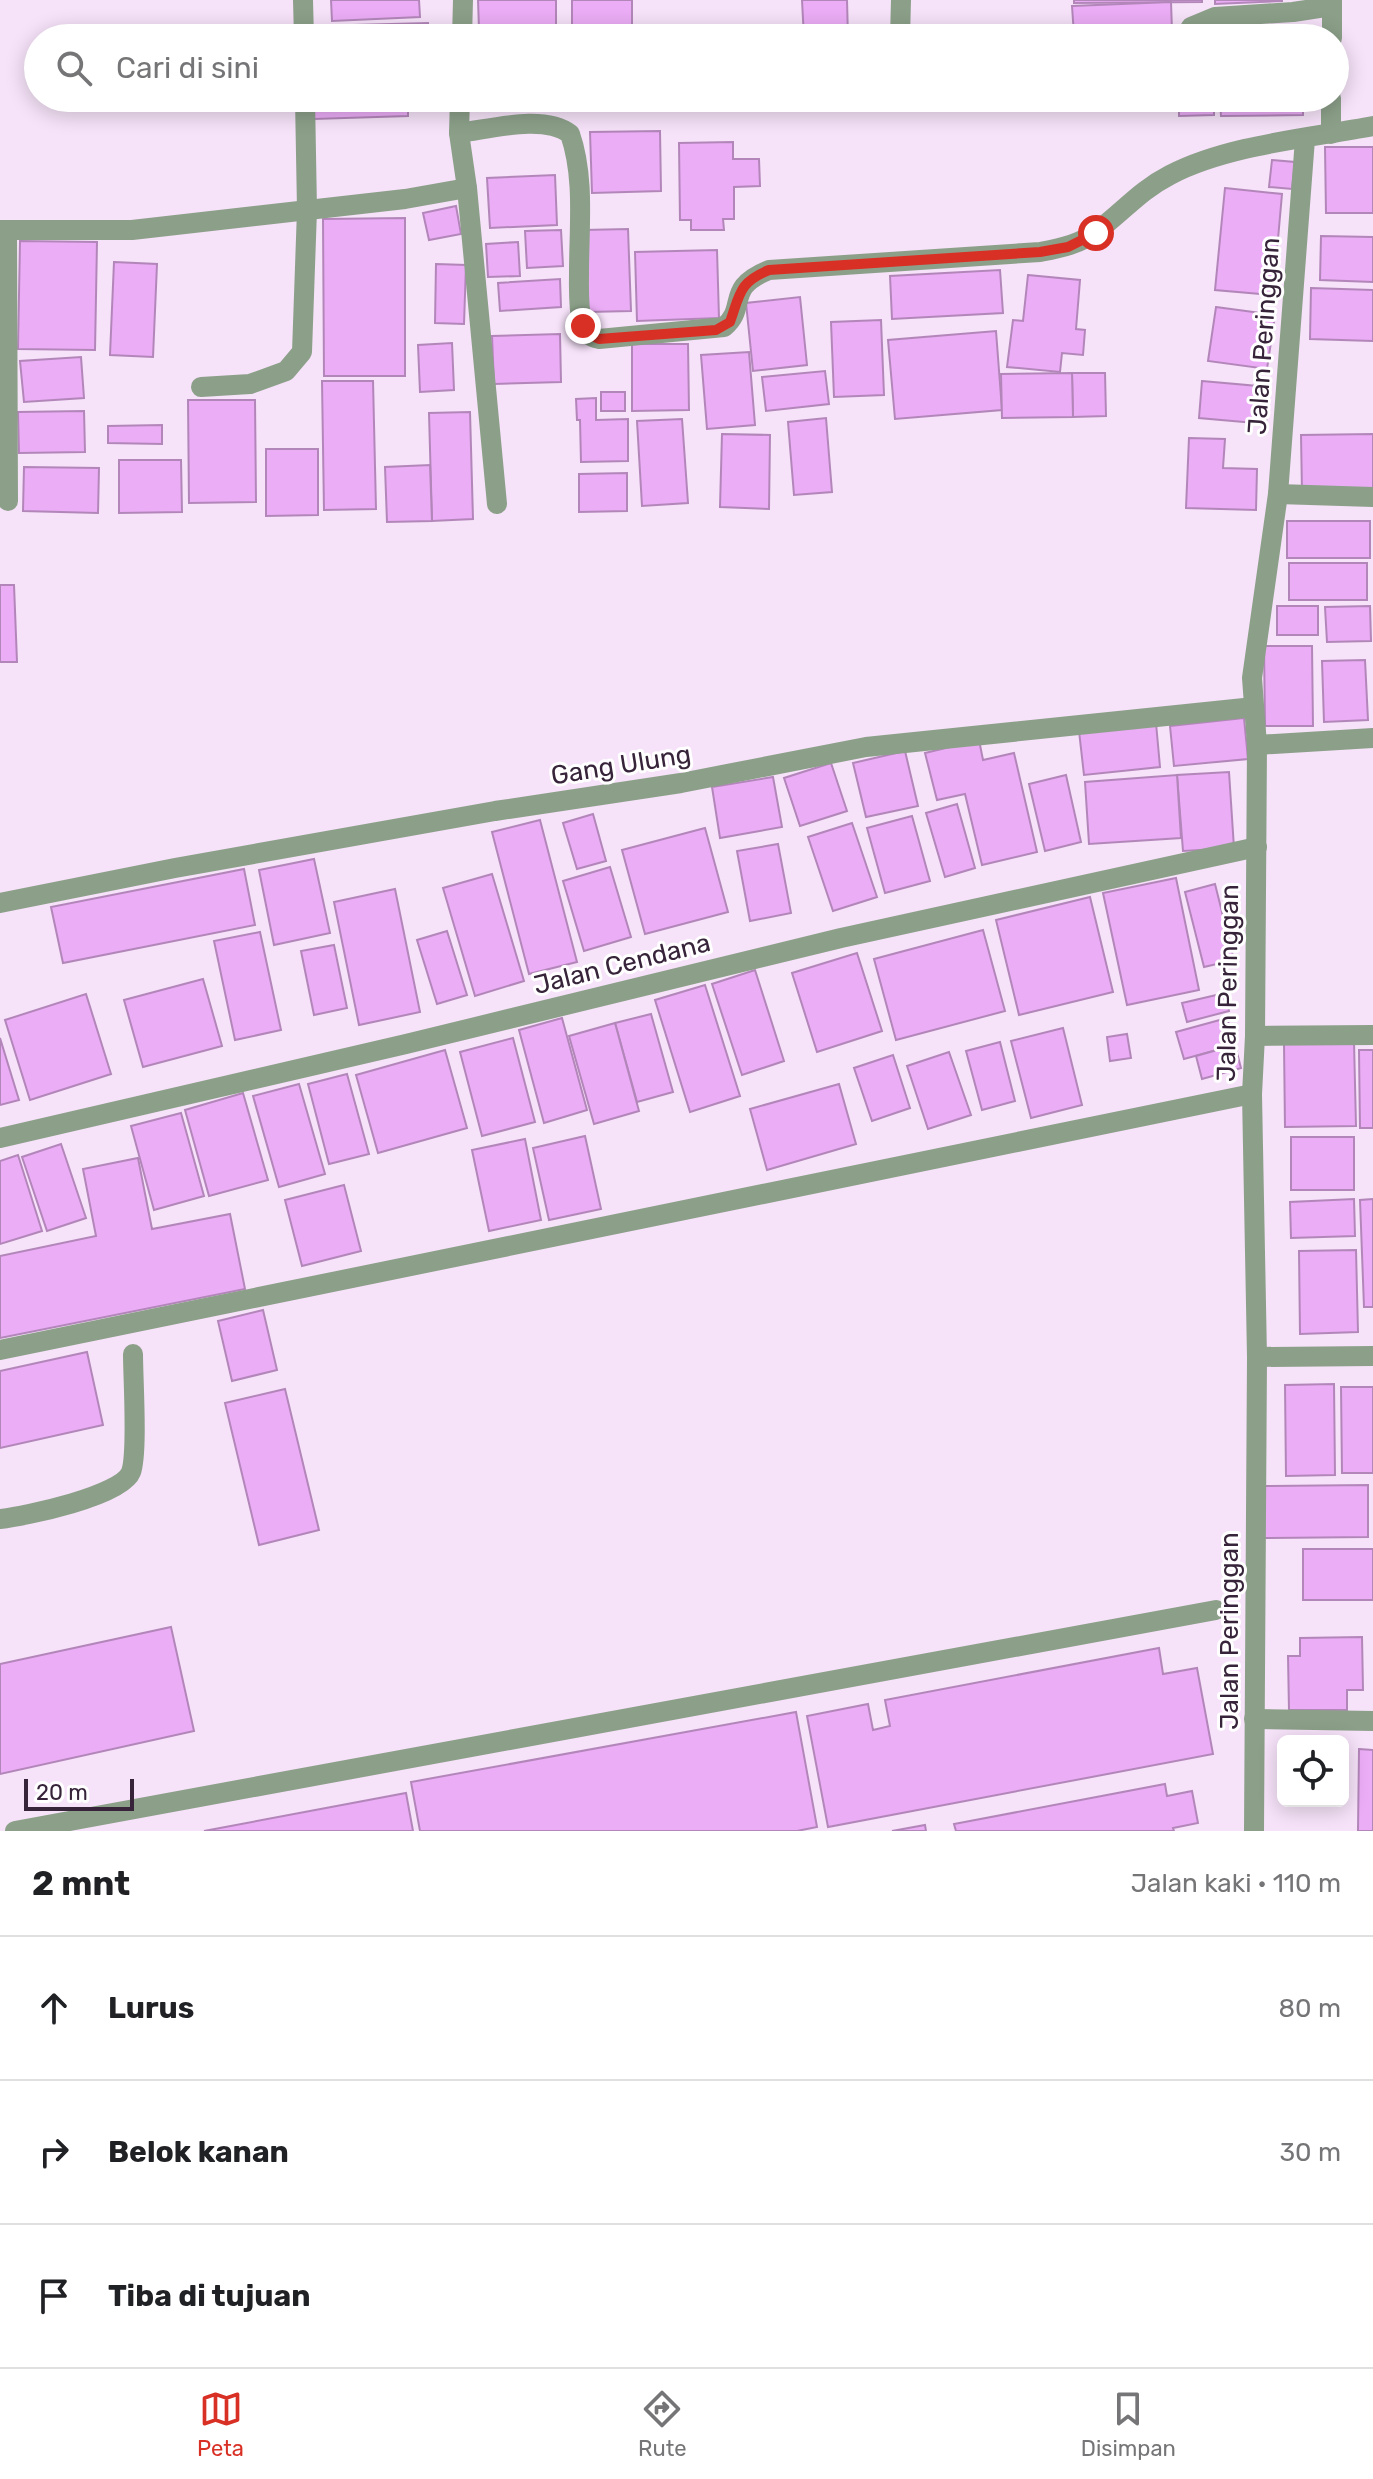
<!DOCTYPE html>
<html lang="id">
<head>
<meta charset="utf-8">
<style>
  body { margin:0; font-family:Rubik,sans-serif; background:#f2f2f2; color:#202124 }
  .controls { position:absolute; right:24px; bottom:24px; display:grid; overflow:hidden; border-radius:12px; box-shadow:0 4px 20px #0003 }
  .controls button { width:72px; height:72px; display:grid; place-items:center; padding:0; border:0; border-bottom:2px solid #e0e0e0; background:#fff; color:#202124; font:40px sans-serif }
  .scale { position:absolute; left:24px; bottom:20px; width:110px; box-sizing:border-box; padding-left:8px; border:4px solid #37243a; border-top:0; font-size:22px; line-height:28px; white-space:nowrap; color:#37243a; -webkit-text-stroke:6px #fff; paint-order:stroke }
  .stop { position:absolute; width:24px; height:24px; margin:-18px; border:6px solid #d93025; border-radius:50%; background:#fff }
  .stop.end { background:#d93025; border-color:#fff; box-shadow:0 2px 8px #0008 }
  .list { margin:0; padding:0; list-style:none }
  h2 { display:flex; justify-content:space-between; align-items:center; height:104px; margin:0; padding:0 32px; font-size:34px }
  h2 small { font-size:26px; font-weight:400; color:#757577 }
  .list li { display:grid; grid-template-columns:52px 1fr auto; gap:24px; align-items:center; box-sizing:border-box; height:144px; padding:0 32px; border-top:2px solid #e0e0e0 }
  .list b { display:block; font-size:30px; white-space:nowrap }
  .list em { font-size:26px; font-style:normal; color:#757577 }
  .icon { flex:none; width:44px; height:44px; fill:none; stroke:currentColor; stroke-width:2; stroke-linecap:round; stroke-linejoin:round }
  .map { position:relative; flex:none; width:1373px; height:1831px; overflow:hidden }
  .search { position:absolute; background:#fff; box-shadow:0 4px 20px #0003; left:24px; right:24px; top:24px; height:88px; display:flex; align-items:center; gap:20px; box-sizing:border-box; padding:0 28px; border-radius:44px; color:#757577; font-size:30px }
  .sheet { height:536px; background:#fff }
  nav { display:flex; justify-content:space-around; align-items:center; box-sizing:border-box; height:112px; border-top:2px solid #e0e0e0; background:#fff; font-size:22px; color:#757577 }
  nav a { display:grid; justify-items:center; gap:4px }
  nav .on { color:#d93025 }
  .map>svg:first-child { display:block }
</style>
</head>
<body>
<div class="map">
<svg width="1373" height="1831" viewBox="0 0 1373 1831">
  <rect width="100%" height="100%" fill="#f6e2f9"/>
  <g fill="#ebadf6" stroke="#b386ba" stroke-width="2">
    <path d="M331 0H419L420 17 332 21Z"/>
    <path d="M478 0H556V29H479Z"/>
    <rect x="572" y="0" width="60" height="29"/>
    <path d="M802 0H847L848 38H804Z"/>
    <path d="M1074 0H1202V2L1074 3Z"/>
    <path d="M1215 0H1282V1L1215 4Z"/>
    <path d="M1171 2 1172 31 1074 35 1072 6Z"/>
    <path d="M428 23 429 38H315V26Z"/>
    <path d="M859 25 888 26V38H859Z"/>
    <path d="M1273 29V38H1191V30Z"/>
    <path d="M983 30V38H926V31Z"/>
    <path d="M1155 32V38H1074V35Z"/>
    <path d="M628 34V38H525V35Z"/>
    <path d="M314 98H408V116L314 119Z"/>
    <rect x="468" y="98" width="48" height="5"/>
    <path d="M525 98H629V99L525 101Z"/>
    <rect x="805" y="98" width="29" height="9"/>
    <rect x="841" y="98" width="51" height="12"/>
    <path d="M1179 98H1214V115L1179 116Z"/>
    <path d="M1220 98H1303V115L1221 116Z"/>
    <path d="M660 131 661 191 592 193 590 132Z"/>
    <path d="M733 142V159H759L760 186 734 187V219H723L724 230H691V220H680L679 143Z"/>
    <path d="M1325 147H1373V213H1326Z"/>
    <path d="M1272 160 1295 162 1292 189 1269 187Z"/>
    <path d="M555 175 557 225 490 228 487 178Z"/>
    <path d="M1225 188 1282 194 1273 295 1215 290Z"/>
    <path d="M456 206 461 234 429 240 423 213Z"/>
    <path d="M405 218V376H324L323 219Z"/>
    <path d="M628 229 631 311 587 312 584 230Z"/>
    <path d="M561 230 563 266 527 268 525 231Z"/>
    <path d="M1321 236 1373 237V282L1320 280Z"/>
    <path d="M20 241 97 242 95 350 18 349Z"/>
    <path d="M518 242 520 276 488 277 486 244Z"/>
    <path d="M717 250 719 318 637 321 635 252Z"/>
    <path d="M114 262 157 264 153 357 110 355Z"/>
    <path d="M436 264 466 265 464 324 435 323Z"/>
    <path d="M1000 270 1003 313 892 319 890 276Z"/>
    <path d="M1028 275 1080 280 1076 329 1085 330 1083 355 1062 353 1060 372 1007 367 1013 320 1023 321Z"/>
    <path d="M560 279 561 307 500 311 498 283Z"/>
    <path d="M1311 288 1373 290V341L1310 339Z"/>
    <path d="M800 297 807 365 753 371 746 303Z"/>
    <path d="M1216 307 1275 315 1267 369 1208 361Z"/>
    <path d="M881 320 884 395 834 397 831 322Z"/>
    <path d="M996 331 1002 410 895 419 888 340Z"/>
    <path d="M560 334 561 382 494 384 492 336Z"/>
    <path d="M452 343 454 390 420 392 418 345Z"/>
    <path d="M632 344H688L689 410 632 411Z"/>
    <path d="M749 352 755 425 707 429 701 355Z"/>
    <path d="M81 357 84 398 24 402 20 361Z"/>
    <path d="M825 371 829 404 766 411 762 377Z"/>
    <path d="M1072 373H1105L1106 416 1073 417Z"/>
    <path d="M1072 373 1073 417 1002 418 1001 374Z"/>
    <path d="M322 381H373L376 509 324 510Z"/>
    <path d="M1202 381 1269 387 1266 424 1199 418Z"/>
    <rect x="601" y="392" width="24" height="19"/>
    <path d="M596 398V420L628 419V461L581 462 580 420H577L576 399Z"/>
    <path d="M188 400H255L256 502 189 503Z"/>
    <path d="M84 411 85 452 19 453 18 412Z"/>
    <path d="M470 412 473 519 432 521 429 413Z"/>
    <path d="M826 418 832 492 794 495 788 422Z"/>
    <path d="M682 419 688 503 642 506 637 421Z"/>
    <path d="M162 425V444L108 443V426Z"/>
    <path d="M722 434 770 435 769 509 720 507Z"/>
    <path d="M1373 434V491L1302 492 1301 435Z"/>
    <path d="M1189 438 1225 439 1223 468 1257 469 1256 510 1186 508Z"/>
    <path d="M266 449H318V515L266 516Z"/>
    <path d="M119 460H181L182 512 119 513Z"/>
    <path d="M430 465 432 521 387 522 385 467Z"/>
    <path d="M24 467 99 468 98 513 23 511Z"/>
    <path d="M627 473V511L579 512V474Z"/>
    <rect x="1287" y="521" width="83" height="37"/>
    <rect x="1289" y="563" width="78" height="37"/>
    <path d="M0 585H14L17 662H0Z"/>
    <rect x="1277" y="606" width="41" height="29"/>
    <path d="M1370 606 1371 641 1327 642 1325 607Z"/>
    <path d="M1264 646H1312L1313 726H1265Z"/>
    <path d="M1365 660 1368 720 1324 722 1322 661Z"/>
    <path d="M1244 718 1248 759 1174 766 1170 726Z"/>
    <path d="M1156 723 1160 767 1084 775 1079 731Z"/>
    <path d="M979 740 983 760 1014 753 1037 852 982 865 965 794 937 800 925 753Z"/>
    <path d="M905 751 918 806 866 817 853 763Z"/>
    <path d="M831 763 847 811 800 826 784 778Z"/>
    <path d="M1229 772 1234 848 1183 851 1177 775Z"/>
    <path d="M1066 775 1081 842 1045 851 1029 784Z"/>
    <path d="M1177 775 1181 838 1089 844 1085 782Z"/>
    <path d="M773 777 782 827 720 838 712 787Z"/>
    <path d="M957 804 975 868 945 877 926 813Z"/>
    <path d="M593 814 606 861 577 869 563 823Z"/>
    <path d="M912 816 930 881 885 893 867 828Z"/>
    <path d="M540 820 577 962 529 974 492 832Z"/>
    <path d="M852 823 877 897 833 911 808 837Z"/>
    <path d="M705 828 728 912 645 934 622 850Z"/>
    <path d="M778 844 791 913 750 921 737 851Z"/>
    <path d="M314 859 330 933 274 945 259 870Z"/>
    <path d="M610 867 631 937 584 951 563 881Z"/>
    <path d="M244 869 255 925 63 963 51 907Z"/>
    <path d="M492 874 524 981 475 996 443 888Z"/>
    <path d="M1176 878 1199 990 1127 1005 1103 893Z"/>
    <path d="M1215 884 1234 960 1204 967 1185 892Z"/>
    <path d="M395 889 420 1012 359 1025 334 902Z"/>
    <path d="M1090 897 1113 992 1019 1015 996 920Z"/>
    <path d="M983 930 1005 1011 896 1040 874 959Z"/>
    <path d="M447 931 467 995 437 1004 417 940Z"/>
    <path d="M260 932 281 1030 235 1040 214 941Z"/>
    <path d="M334 945 347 1008 314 1015 301 951Z"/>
    <path d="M857 953 882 1031 817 1052 792 973Z"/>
    <path d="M755 970 784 1061 742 1075 712 984Z"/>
    <path d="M203 979 222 1046 143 1067 124 1000Z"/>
    <path d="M705 985 740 1096 690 1112 655 1000Z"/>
    <path d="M1225 993 1229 1011 1187 1022 1182 1003Z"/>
    <path d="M86 994 111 1074 30 1100 5 1020Z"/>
    <path d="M651 1014 673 1092 637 1102 615 1023Z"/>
    <path d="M562 1018 587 1110 544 1123 519 1030Z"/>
    <path d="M1227 1018 1235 1045 1184 1059 1176 1032Z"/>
    <path d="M615 1023 639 1111 594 1124 569 1036Z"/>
    <path d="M1063 1028 1082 1105 1031 1118 1011 1041Z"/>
    <path d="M1127 1034 1131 1058 1110 1061 1107 1037Z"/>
    <path d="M0 1038 19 1100 0 1105Z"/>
    <path d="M513 1038 535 1122 482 1136 460 1052Z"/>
    <path d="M1000 1042 1015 1101 982 1110 966 1051Z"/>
    <path d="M1354 1042 1356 1126 1285 1127 1284 1043Z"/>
    <path d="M1235 1045 1241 1068 1202 1079 1196 1056Z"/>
    <path d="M445 1050 467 1128 378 1153 356 1075Z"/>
    <path d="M1359 1050H1373V1128H1360Z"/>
    <path d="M949 1052 971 1115 928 1129 907 1066Z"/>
    <path d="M893 1055 910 1108 872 1121 854 1068Z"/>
    <path d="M347 1074 369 1154 329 1164 308 1084Z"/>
    <path d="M299 1084 325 1174 279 1187 253 1096Z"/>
    <path d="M839 1084 856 1144 767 1170 750 1109Z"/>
    <path d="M243 1093 268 1180 209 1196 185 1110Z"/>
    <path d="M181 1113 204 1196 154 1210 131 1126Z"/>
    <path d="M585 1136 601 1209 549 1220 533 1148Z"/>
    <rect x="1291" y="1137" width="63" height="53"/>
    <path d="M525 1139 541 1220 489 1231 472 1150Z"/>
    <path d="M61 1144 86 1218 47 1231 22 1157Z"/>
    <path d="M18 1155 42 1231 0 1244V1161Z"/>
    <path d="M138 1158 152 1229 230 1214 245 1289 0 1338V1256L96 1236 83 1169Z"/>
    <path d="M344 1185 361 1251 302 1266 285 1200Z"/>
    <path d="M1354 1199 1355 1236 1291 1238 1290 1202Z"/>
    <path d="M1373 1199V1307H1364L1360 1200Z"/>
    <path d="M1356 1250 1358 1332 1300 1334 1299 1251Z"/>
    <path d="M263 1310 277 1370 232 1381 218 1321Z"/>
    <path d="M87 1352 103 1425 0 1448V1371Z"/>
    <path d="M1334 1384 1335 1475 1286 1476 1285 1385Z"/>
    <path d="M1341 1387H1373V1473H1342Z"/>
    <path d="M285 1389 319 1530 259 1545 225 1403Z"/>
    <path d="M1368 1485V1537L1263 1538 1262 1486Z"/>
    <rect x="1303" y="1549" width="70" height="51"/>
    <path d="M171 1627 194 1731 0 1774V1664Z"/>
    <path d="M1362 1637 1363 1690H1347V1710H1289L1288 1656H1300V1638Z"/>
    <path d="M1159 1648 1163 1674 1197 1668 1213 1754 828 1827 807 1716 868 1704 873 1730 890 1726 885 1700Z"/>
    <path d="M796 1712 817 1827 797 1831H420L411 1782Z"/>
    <path d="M1359 1749 1373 1750V1831H1358Z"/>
    <path d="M1165 1784 1167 1796 1192 1791 1198 1823 1173 1828 1174 1831H956L954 1824Z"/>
    <path d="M406 1793 413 1831H204Z"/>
    <path d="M925 1825 926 1831H892Z"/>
  </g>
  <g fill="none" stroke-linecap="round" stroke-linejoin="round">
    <path stroke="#8ca089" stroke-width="20" d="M0 1519C26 1516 122 1496 131 1472 138 1453 133 1379 133 1354"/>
    <g stroke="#8ca089" stroke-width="20">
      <path d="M303 0 304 38"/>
      <path d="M1332 0V38"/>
      <path d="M462 38 463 0"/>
      <path d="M900 38 901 0"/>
      <path d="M1184 38 1191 27 1215 17 1293 12 1332 6"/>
      <path d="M459 133C491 129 544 114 570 134 585 177 579 227 579 272 579 289 578 306 582 323 585 332 589 337 599 339L724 327C748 307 724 288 769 270L1040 252C1060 248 1081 244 1097 231 1124 211 1139 191 1170 175 1227 145 1310 138 1373 126"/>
      <path d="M1331 134V98"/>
      <path d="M467 188 497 504"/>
      <path d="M0 230H132L405 199 467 188 459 133 460 98"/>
      <path d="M7 230 8 501"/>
      <path d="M201 387 250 384 286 371 302 352 307 210 305 98"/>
      <path d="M1278 494 1373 497"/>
      <path d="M1257 745 1373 738"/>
      <path d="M0 903 175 868 495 811 681 783 866 747 1254 707"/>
      <path d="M1255 1036 1373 1035"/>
      <path d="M0 1138 406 1044 841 938 1257 847"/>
      <path d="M0 1350 1252 1094"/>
      <path d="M1257 1357 1373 1356"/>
      <path d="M1254 1719 1373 1721"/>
      <path d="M15 1831 1216 1610"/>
      <path d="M1254 1831 1257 1357 1252 1094 1255 1036 1257 745 1252 678 1278 494 1305 139"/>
    </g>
  </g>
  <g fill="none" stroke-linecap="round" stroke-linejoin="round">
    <path stroke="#d93025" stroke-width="10" d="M583 326 588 334 599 339 716 330 730 322C740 294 739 282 769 270L1040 252 1068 247 1096 233"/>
  </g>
  <g text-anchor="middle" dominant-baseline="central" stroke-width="6" stroke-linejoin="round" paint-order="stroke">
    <g font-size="26" fill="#37243a" stroke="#fff">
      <text transform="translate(1264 336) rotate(-86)">Jalan Peringgan</text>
      <text transform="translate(621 765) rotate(-9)">Gang Ulung</text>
      <text transform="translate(622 964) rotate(-14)">Jalan Cendana</text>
      <text transform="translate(1228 983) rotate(-89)">Jalan Peringgan</text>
      <text transform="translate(1229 1631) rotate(-90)">Jalan Peringgan</text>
    </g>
  </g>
</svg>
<div class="controls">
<button><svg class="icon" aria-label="locate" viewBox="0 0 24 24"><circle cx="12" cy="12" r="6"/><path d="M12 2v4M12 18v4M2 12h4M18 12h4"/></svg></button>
</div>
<div class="scale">20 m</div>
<div class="stop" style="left:1096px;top:233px"></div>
<div class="stop end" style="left:583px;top:326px"></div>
<div class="search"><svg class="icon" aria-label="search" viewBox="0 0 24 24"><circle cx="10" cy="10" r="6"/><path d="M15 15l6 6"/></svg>Cari di sini</div>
</div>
<section class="sheet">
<h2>2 mnt<small>Jalan kaki · 110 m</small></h2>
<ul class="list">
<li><svg class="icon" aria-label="ahead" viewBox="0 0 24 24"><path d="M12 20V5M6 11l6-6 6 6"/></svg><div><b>Lurus</b></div><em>80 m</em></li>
<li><svg class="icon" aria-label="right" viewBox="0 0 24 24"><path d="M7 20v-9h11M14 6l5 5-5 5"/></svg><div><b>Belok kanan</b></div><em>30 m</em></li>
<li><svg class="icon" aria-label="arrive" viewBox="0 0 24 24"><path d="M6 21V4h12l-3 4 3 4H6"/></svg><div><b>Tiba di tujuan</b></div></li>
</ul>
</section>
<nav>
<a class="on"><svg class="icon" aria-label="map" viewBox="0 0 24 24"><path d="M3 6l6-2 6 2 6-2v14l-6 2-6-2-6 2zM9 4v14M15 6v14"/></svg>Peta</a>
<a><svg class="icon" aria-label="directions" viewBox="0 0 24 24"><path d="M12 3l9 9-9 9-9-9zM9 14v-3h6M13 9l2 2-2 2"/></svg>Rute</a>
<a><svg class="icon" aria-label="saved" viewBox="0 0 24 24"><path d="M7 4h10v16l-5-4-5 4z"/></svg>Disimpan</a>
</nav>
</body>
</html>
